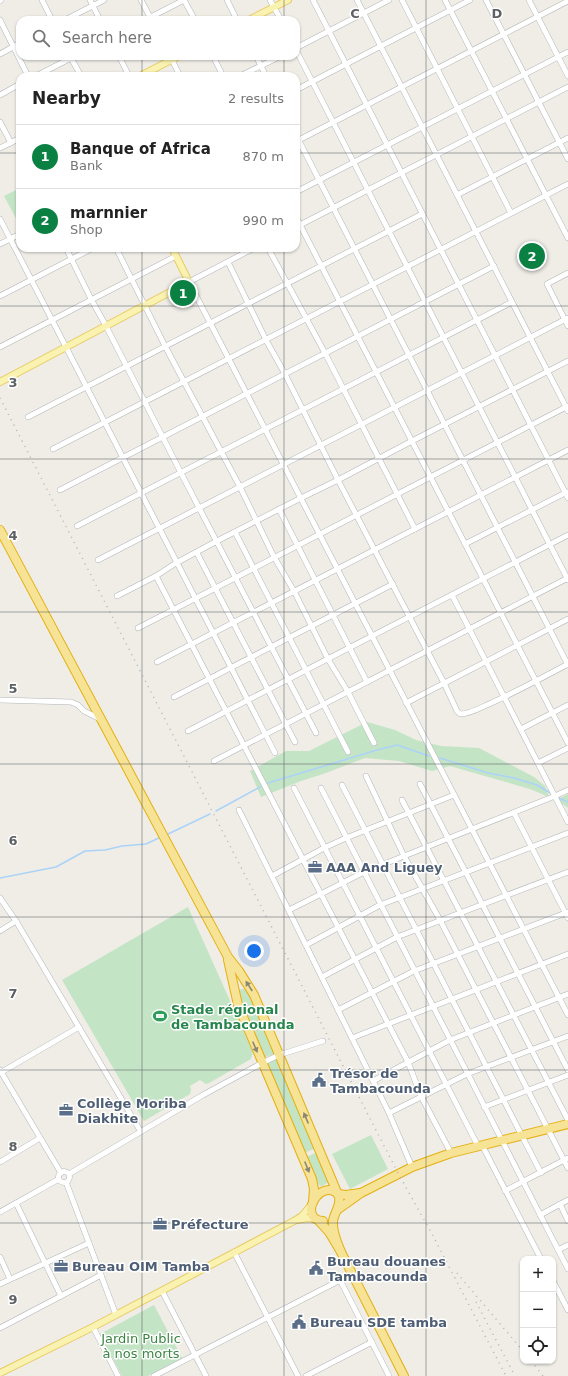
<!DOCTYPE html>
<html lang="en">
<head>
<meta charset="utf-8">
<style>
  body { margin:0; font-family:"DejaVu Sans",sans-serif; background:#f6f6f6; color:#222 }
  .controls { position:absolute; right:12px; bottom:12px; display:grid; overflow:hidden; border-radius:8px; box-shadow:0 1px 3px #0004 }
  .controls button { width:36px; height:36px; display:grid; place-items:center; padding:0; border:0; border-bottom:1px solid #e0e0e0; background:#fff; color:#222; font:20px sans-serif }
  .you { position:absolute; left:254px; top:951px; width:14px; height:14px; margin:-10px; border:3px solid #fff; border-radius:50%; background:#1a73e8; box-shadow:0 0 0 6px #1a73e833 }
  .badge { display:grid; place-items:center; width:26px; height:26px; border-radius:50%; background:#0b8043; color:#fff; font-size:13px; font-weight:700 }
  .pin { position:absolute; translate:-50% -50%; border:2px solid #fff; box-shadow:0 1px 4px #0006 }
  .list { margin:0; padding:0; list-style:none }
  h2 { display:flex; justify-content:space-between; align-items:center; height:52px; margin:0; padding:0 16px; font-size:17px }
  h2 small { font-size:13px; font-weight:400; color:#767676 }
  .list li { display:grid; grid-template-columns:26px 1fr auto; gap:12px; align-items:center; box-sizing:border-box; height:64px; padding:0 16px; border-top:1px solid #e0e0e0 }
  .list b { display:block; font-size:15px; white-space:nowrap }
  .list p { margin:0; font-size:13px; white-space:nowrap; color:#767676 }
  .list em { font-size:13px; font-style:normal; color:#767676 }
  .icon { flex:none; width:22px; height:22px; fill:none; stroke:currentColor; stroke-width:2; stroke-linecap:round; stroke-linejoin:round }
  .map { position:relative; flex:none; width:568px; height:1376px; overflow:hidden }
  .search { position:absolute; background:#fff; box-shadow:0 1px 3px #0004; left:16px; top:16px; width:284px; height:44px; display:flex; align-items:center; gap:10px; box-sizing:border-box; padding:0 14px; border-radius:12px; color:#767676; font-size:15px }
  .panel { position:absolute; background:#fff; box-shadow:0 1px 3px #0004; left:16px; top:72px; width:284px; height:180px; border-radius:12px }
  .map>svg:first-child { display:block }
</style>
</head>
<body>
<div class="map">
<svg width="568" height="1376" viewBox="0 0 568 1376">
  <rect width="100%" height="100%" fill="#efede6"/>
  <g fill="#c4e4c6">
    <path d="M18 189 20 193V223L19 224 4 196Z"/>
    <path d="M367 722 395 730 416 740 441 746 479 748 534 777 545 786 549 797 530 789 450 766 432 771 399 761 365 758 323 774 301 781 261 797 250 771 286 751H309Z"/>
    <path d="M568 794V808L557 800Z"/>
    <path d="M188 907 253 1052 251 1059 209 1083 206 1084 200 1080 190 1086 191 1090 190 1094 144 1121 62 980Z"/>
    <path d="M241 989 248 990 275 1050 274 1054 265 1057 261 1055 237 993Z"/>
    <path d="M278 1059 316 1148 304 1153 265 1063Z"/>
    <path d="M371 1135 388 1169 350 1189 332 1154Z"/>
    <path d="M318 1152 329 1182 322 1186 319 1185 306 1157Z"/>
    <path d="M154 1305 182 1358 148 1376H122L100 1334Z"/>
  </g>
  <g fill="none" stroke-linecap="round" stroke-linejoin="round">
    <g stroke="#abd3f9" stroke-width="1.5">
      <path d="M440 758 488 773 514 778 537 785 552 794"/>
      <path d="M268 783 377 750 397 745 429 756"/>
      <path d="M557 797 568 802"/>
      <path d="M216 811 260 787"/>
      <path d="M166 835 210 814"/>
      <path d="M0 878 56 867 85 851 105 850 122 846 146 844 161 837"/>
    </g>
    <defs>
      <g id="minor">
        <path d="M42 0 52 20"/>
        <path d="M90 0 100 20"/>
        <path d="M141 0 151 19"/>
        <path d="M184 0 195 20"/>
        <path d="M227 0 237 20"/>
        <path d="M270 0 281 20"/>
        <path d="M313 0 568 498"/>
        <path d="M357 0 568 411"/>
        <path d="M402 0 511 213"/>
        <path d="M445 0 568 238"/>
        <path d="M486 0 568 159"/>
        <path d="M529 0 568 76"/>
        <path d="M0 1 1 0"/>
        <path d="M0 20 28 76"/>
        <path d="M65 20 104 0"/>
        <path d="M145 20 184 0"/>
        <path d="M296 48 389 0"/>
        <path d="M296 50 568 580"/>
        <path d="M0 54 20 43"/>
        <path d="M70 56 81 76"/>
        <path d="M119 56 129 76"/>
        <path d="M170 56 180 76"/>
        <path d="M213 56 223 76"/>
        <path d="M256 56 266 76"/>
        <path d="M36 76 75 56"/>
        <path d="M240 76 281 56"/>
        <path d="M296 90 470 0"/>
        <path d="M0 95 20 84"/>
        <path d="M0 122 11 143"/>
        <path d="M296 135 568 665"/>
        <path d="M297 141 568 1"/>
        <path d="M0 148 20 138"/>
        <path d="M296 192 568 52"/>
        <path d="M457 195 568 138"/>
        <path d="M296 217 568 743"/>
        <path d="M0 219 275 753"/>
        <path d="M296 227 568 87"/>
        <path d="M0 244 20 234"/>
        <path d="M66 248 91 299 106 326 181 473 316 733"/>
        <path d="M116 248 165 346 240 487 274 557 294 591 328 659 348 692 374 743"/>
        <path d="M254 248 189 282 568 1015"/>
        <path d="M268 248 325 353 415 529"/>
        <path d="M228 262 266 340 285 374 338 480 444 683 457 711 460 714C470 714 480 708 489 704 516 692 542 678 568 664"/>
        <path d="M568 273 547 284 568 326"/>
        <path d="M0 296 93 248"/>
        <path d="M0 347 176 256"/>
        <path d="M28 417 422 214"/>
        <path d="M53 449 568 184"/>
        <path d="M60 490 494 266"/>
        <path d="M279 509 367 682"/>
        <path d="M77 526 512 302"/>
        <path d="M235 532 348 752"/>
        <path d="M465 544 567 492"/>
        <path d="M197 553 295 742"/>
        <path d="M98 560 568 318"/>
        <path d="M156 576 408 1062 421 1096 451 1153"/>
        <path d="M452 595 568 822"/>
        <path d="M117 596 156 576 176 563 217 541 301 498 338 480 412 441 568 361"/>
        <path d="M138 628 568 406"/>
        <path d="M157 662 568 450"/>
        <path d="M174 697 393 584"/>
        <path d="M0 700 71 702 78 705 84 711 100 719"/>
        <path d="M406 703 568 619"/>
        <path d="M521 729 568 705"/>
        <path d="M188 731 568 535"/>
        <path d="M214 761 568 578"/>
        <path d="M538 763 568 748"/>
        <path d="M366 776 404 856 440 920 568 1168"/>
        <path d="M420 784 568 1070"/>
        <path d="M342 785 541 1173"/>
        <path d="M294 788 478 1146"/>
        <path d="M321 788 568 1269"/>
        <path d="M402 800 568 1120"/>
        <path d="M239 810 389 1113 412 1167"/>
        <path d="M514 813 568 918"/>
        <path d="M272 876 324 848 346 838 454 795"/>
        <path d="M0 898 16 921 141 1132"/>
        <path d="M289 910 321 894 364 872 555 796 568 790"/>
        <path d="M0 931 16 921"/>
        <path d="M306 945 380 905 568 833"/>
        <path d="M322 977 397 937 568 872"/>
        <path d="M338 1010 414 971 568 912"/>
        <path d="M352 1038 568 954"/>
        <path d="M0 1070 61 1173"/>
        <path d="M0 1073 79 1027"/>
        <path d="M373 1081 450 1040 568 994"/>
        <path d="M484 1107 568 1075"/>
        <path d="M389 1113 467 1074 568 1036"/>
        <path d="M482 1145 541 1259"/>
        <path d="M0 1162 40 1138"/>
        <circle cx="64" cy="1177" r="5.5"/>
        <path d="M69 1174 203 1095 262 1063 279 1055 323 1041"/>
        <path d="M66 1182 116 1315"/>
        <path d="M505 1191 568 1158"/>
        <path d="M16 1203 61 1296"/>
        <path d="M560 1204 568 1221"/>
        <path d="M0 1212 59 1179"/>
        <path d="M540 1215 568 1200"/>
        <path d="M558 1250 568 1245"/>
        <path d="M234 1252 298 1376"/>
        <path d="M0 1257 10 1279"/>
        <path d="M340 1280 389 1376"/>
        <path d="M553 1281 568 1310"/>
        <path d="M0 1284 89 1243"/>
        <path d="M162 1291 206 1376"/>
        <path d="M93 1327 118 1376"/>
        <path d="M0 1328 101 1275"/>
        <path d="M154 1376 352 1274"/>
        <path d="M306 1376 372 1342"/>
      </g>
      <g id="major">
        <path d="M249 20 288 0"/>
        <path d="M140 76 179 56"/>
        <path d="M0 382 189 282 172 248"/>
        <path d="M297 1220 308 1218 316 1219"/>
        <path d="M0 1373 93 1327 294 1221 302 1216 312 1204"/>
      </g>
      <g id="highway">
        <path d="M0 530 228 957 239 971 254 995 339 1197C341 1206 334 1213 333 1221 332 1232 337 1242 341 1252"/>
        <path d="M228 960 238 1005 312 1179 314 1189 313 1202"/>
        <path d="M338 1194 346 1195 360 1193"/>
        <path d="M337 1210 361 1193 412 1167 451 1153 568 1124"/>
        <path d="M319 1221 329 1232 341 1252 404 1376"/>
        <path d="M323 1221C297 1219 319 1179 337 1193"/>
      </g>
    </defs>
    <use href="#minor" stroke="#b3b5ba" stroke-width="6"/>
    <use href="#major" stroke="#e8cb66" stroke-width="8"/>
    <use href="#highway" stroke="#e5af10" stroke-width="10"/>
    <use href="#minor" stroke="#fff" stroke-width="5"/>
    <use href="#major" stroke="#faf2b0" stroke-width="6"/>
    <use href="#highway" stroke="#f6e396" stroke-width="8"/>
    <g stroke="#b4b4b5" stroke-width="1.5" stroke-dasharray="1 5" stroke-linecap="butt">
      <path d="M0 398 398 1173 432 1234 506 1376"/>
      <path d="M457 1273 523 1351"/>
      <path d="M476 1302 515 1376"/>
      <path d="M531 1361 543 1376"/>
    </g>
  </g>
  <defs><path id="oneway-solid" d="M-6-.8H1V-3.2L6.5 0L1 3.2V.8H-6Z"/></defs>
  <g fill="#8b8774">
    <use href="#oneway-solid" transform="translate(249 986) rotate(-123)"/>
    <use href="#oneway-solid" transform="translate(255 1047) rotate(67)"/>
    <use href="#oneway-solid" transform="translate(306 1118) rotate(-113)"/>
    <use href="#oneway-solid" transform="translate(307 1167) rotate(68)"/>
  </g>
  <path fill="none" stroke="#5d6065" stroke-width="1" stroke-opacity="0.55" d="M142 0V20M284 0V20M426 0V1376M142 56V76M284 56V76M0 153H20M296 153H568M142 248V1376M284 248V1376M0 306H568M0 459H568M0 612H568M0 764H568M0 917H568M0 1070H568M0 1223H568"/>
  <defs>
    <symbol id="office-bare" viewBox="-9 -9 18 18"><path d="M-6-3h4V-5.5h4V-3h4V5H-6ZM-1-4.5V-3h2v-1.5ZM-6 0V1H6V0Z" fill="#5c6f8a" stroke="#fff" stroke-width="2.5" paint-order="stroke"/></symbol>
    <symbol id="stadium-bare" viewBox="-9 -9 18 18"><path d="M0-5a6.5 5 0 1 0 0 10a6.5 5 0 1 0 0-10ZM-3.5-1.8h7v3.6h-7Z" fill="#2e9e5b" stroke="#fff" stroke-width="2.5" paint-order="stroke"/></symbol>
    <symbol id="civic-bare" viewBox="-9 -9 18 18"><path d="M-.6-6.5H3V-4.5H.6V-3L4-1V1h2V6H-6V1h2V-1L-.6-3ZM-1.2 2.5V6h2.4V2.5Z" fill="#5c6f8a" stroke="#fff" stroke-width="2.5" paint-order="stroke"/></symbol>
  </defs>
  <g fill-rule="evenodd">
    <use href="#office-bare" x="305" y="857" width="20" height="20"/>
    <use href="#stadium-bare" x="150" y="1006" width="20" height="20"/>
    <use href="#civic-bare" x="309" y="1070" width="20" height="20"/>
    <use href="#office-bare" x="56" y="1100" width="20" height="20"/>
    <use href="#office-bare" x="150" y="1214" width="20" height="20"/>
    <use href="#office-bare" x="51" y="1256" width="20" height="20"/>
    <use href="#civic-bare" x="306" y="1258" width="20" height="20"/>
    <use href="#civic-bare" x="289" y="1312" width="20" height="20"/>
  </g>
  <g text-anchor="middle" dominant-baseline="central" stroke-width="3" stroke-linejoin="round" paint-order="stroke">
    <g font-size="13" font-weight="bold" fill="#4e5e75" stroke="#fff" text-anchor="start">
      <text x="326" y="867">AAA And Liguey</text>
      <text x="330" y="1073">Trésor de<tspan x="330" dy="15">Tambacounda</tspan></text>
      <text x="77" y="1103">Collège Moriba<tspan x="77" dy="15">Diakhite</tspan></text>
      <text x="171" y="1224">Préfecture</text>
      <text x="327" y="1261">Bureau douanes<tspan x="327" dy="15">Tambacounda</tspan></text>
      <text x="72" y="1266">Bureau OIM Tamba</text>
      <text x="310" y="1322">Bureau SDE tamba</text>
    </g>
    <g font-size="13" font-weight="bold" fill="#27864d" stroke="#fff" text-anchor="start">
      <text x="171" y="1009">Stade régional<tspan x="171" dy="15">de Tambacounda</tspan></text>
    </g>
    <g font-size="13" fill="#3c8544" stroke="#fff">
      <text x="141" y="1338">Jardin Public<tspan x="141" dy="15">à nos morts</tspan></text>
    </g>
  </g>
  <g font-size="13" text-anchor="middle" font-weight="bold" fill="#5d6065" stroke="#fff" stroke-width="3" stroke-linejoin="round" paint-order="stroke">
    <text x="355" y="18">C</text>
    <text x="497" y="18">D</text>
    <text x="13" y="387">3</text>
    <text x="13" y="540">4</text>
    <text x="13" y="693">5</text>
    <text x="13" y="845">6</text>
    <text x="13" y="998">7</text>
    <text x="13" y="1151">8</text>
    <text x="13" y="1304">9</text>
  </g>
</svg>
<div class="controls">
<button>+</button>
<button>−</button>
<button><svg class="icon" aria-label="locate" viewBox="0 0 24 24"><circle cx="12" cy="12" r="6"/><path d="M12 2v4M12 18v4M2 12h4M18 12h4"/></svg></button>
</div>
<div class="you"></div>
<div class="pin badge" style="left:183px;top:293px">1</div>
<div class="pin badge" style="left:532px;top:256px">2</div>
<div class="search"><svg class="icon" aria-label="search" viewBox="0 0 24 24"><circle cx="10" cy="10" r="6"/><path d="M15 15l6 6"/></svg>Search here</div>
<section class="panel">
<h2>Nearby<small>2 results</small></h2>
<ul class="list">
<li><span class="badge">1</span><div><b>Banque of Africa</b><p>Bank</p></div><em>870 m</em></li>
<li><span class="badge">2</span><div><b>marnnier</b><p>Shop</p></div><em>990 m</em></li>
</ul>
</section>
</div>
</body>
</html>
